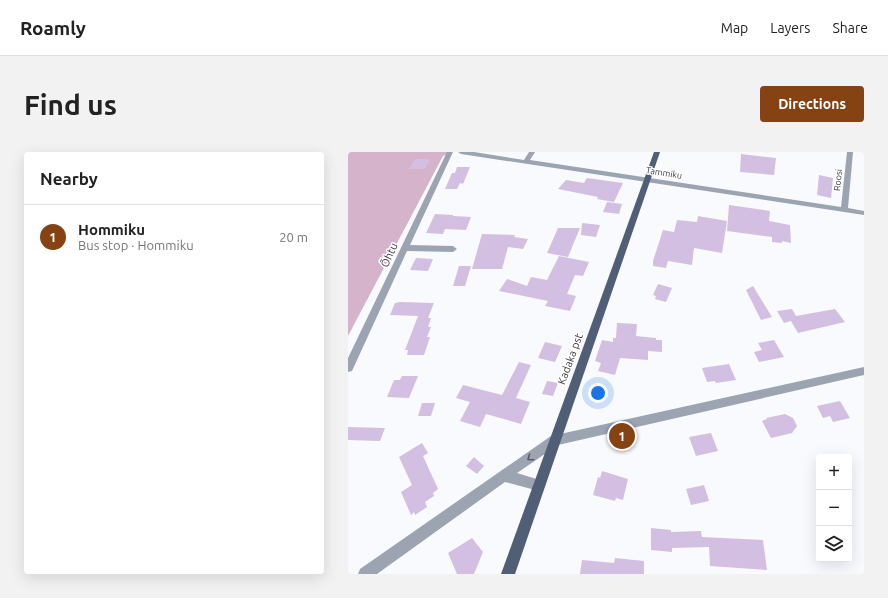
<!DOCTYPE html>
<html lang="en">
<head>
<meta charset="utf-8">
<style>
  body { margin:0; font-family:Ubuntu,sans-serif; background:#f2f2f2; color:#222 }
  .controls { position:absolute; right:12px; bottom:12px; display:grid; overflow:hidden; border-radius:4px; box-shadow:0 4px 16px #0002 }
  .controls button { width:36px; height:36px; display:grid; place-items:center; padding:0; border:0; border-bottom:1px solid #e0e0e0; background:#fff; color:#222; font:20px sans-serif }
  .you { position:absolute; left:250px; top:241px; width:14px; height:14px; margin:-10px; border:3px solid #fff; border-radius:50%; background:#1a73e8; box-shadow:0 0 0 6px #1a73e833 }
  .badge { display:grid; place-items:center; width:26px; height:26px; border-radius:50%; background:#854213; color:#fff; font-size:13px; font-weight:700 }
  .pin { position:absolute; translate:-50% -50%; border:2px solid #fff; box-shadow:0 1px 4px #0006 }
  .list { margin:0; padding:0; list-style:none }
  h2 { display:flex; justify-content:space-between; align-items:center; height:52px; margin:0; padding:0 16px; font-size:17px }
  h2 small { font-size:13px; font-weight:400; color:#767676 }
  .list li { display:grid; grid-template-columns:26px 1fr auto; gap:12px; align-items:center; box-sizing:border-box; height:64px; padding:0 16px; border-top:1px solid #e0e0e0 }
  .list b { display:block; font-size:15px; white-space:nowrap }
  .list p { margin:0; font-size:13px; white-space:nowrap; color:#767676 }
  .list em { font-size:13px; font-style:normal; color:#767676 }
  .icon { flex:none; width:22px; height:22px; fill:none; stroke:currentColor; stroke-width:2; stroke-linecap:round; stroke-linejoin:round }
  .map { position:relative; flex:none; width:516px; height:422px; overflow:hidden; border-radius:4px }
  header { display:flex; align-items:center; gap:24px; box-sizing:border-box; height:56px; padding:0 20px; background:#fff; border-bottom:1px solid #e0e0e0 }
  header strong { font-size:19px }
  nav { display:flex; gap:22px; margin-inline-start:auto; font-size:14px }
  .intro { display:flex; align-items:center; justify-content:space-between; box-sizing:border-box; height:96px; padding:0 24px }
  h1 { margin:0; font-size:28px }
  .button { padding:10px 18px; border-radius:4px; background:#854213; color:#fff; font-size:14px; font-weight:700 }
  main { display:flex; gap:24px; padding:0 24px }
  aside { flex:1; background:#fff; border-radius:4px; box-shadow:0 4px 16px #0002 }
  .map>svg:first-child { display:block }
</style>
</head>
<body>
<header>
<strong>Roamly</strong>
<nav><a>Map</a><a>Layers</a><a>Share</a></nav>
</header>
<div class="intro"><h1>Find us</h1><a class="button">Directions</a></div>
<main>
<aside>
<h2>Nearby<small></small></h2>
<ul class="list">
<li><span class="badge">1</span><div><b>Hommiku</b><p>Bus stop · Hommiku</p></div><em>20 m</em></li>
</ul>
</aside>
<div class="map">
<svg width="516" height="422" viewBox="0 0 516 422">
  <rect width="100%" height="100%" fill="#f9fafd"/>
  <path fill="#d4b3cb" d="M0 0H104L95 4 0 184Z"/>
  <g fill="#d2bfe1">
    <path d="M393 2 428 6 426 23 392 20Z"/>
    <path d="M67 7H82L77 17H61Z"/>
    <path d="M109 15H122L115 32 112 31 109 37H97L104 21H107Z"/>
    <path d="M471 23 485 26 483 46 469 43Z"/>
    <path d="M239 26 275 31 266 50 249 47 250 45 210 37 218 28 236 31Z"/>
    <path d="M259 50 274 52 271 62 255 60Z"/>
    <path d="M381 53 422 59 421 69 442 73 443 91 434 89V91L424 90V85L379 79Z"/>
    <path d="M87 62 105 63V64L123 65 118 78 97 77 95 82 78 81Z"/>
    <path d="M350 64 379 69 374 101 346 96 344 113 320 109 318 116 305 114V109L315 78 326 80 329 68 349 70Z"/>
    <path d="M234 71 252 73 248 85 233 83Z"/>
    <path d="M210 76H232L220 105 199 101Z"/>
    <path d="M134 82 167 83 166 85 180 87 175 97 160 95 154 117H124Z"/>
    <path d="M211 104 241 110 235 124 227 123 219 142 228 144 222 159 197 154 200 149 151 139 159 127 179 134 183 125 199 128Z"/>
    <path d="M68 106 85 107 80 119 62 118Z"/>
    <path d="M111 114H123L117 134H105Z"/>
    <path d="M310 132 324 136 318 150 307 147 308 144 305 143Z"/>
    <path d="M405 134 424 165 413 168 398 138Z"/>
    <path d="M52 150 86 151 80 166H83L80 175H83L79 185H82L76 203H59L60 198H57L70 164 42 163 47 151Z"/>
    <path d="M444 157 448 164 487 157 497 170 450 181 443 169 436 171 429 159Z"/>
    <path d="M269 171 289 172 288 184 308 186V188H314V200L300 199V208L272 206 267 223 250 219 253 211 247 209 254 188 265 190V186H268Z"/>
    <path d="M426 188 436 205 411 210 406 200 414 198 410 191Z"/>
    <path d="M197 190 214 194 207 210 190 206Z"/>
    <path d="M171 210 183 213 168 246 182 250 173 272 138 262 132 275 112 269 122 250 108 246 115 233 154 243Z"/>
    <path d="M381 212 388 228 368 231 367 229 359 230 354 216Z"/>
    <path d="M54 224H70L61 246 39 245 46 228H52Z"/>
    <path d="M199 229 210 231 205 244 194 242Z"/>
    <path d="M492 249 502 266 485 270 482 264 475 266 469 254Z"/>
    <path d="M74 251H87L83 264H70Z"/>
    <path d="M437 262 445 266 449 274 444 281 423 286 414 269 419 267 418 266Z"/>
    <path d="M0 275 37 276 32 289 0 288Z"/>
    <path d="M363 281 370 299 348 304 341 285Z"/>
    <path d="M74 291 80 301 75 304 90 337 85 341 86 344 77 350 79 355 67 363 66 360 63 363 53 340 64 333 51 305Z"/>
    <path d="M126 305 136 314 129 322 118 314Z"/>
    <path d="M254 319 280 327 275 348 268 346 267 349 245 343 250 325 252 326Z"/>
    <path d="M356 333 361 349 343 353 338 337Z"/>
    <path d="M303 376 323 378V380L353 379 354 385 415 388 419 418 362 414 361 395 324 396V400L303 398Z"/>
    <path d="M124 386 135 400 126 422H109L100 401Z"/>
    <path d="M267 406 296 409V422H232L234 408 266 411Z"/>
  </g>
  <g fill="none" stroke-linecap="round" stroke-linejoin="round">
    <g fill="#9ca4b2" fill-rule="evenodd">
      <path d="M99 0H105L62 93 105 94 109 97 105 100 59 99 4 219 0 220V206Z"/>
      <path d="M110 0H126L176 8 181 0H187L182 8 493 55 499 0H505L500 56 516 59V63L113 2Z"/>
      <path d="M516 215V223L210 293 169 321 195 329 197 333 195 337 191 339 157 330 29 422H10L12 417 203 284Z"/>
    </g>
    <path fill="#505e76" fill-rule="evenodd" d="M306 0H312L167 422H153Z"/>
  </g>
  <defs><path id="oneway-chevron" d="M-2-3.5L2.5 0L-2 3.5" fill="none" stroke-width="1.6" stroke-linecap="round" stroke-linejoin="round"/></defs>
  <use stroke="#575a64" href="#oneway-chevron" transform="translate(182 306) rotate(145)"/>
  <g text-anchor="middle" dominant-baseline="central" stroke-width="3" stroke-linejoin="round" paint-order="stroke">
    <g font-size="9" fill="#3a3a42" stroke="#fff">
      <text transform="translate(316 21) rotate(9)">Tammiku</text>
      <text transform="translate(490 28) rotate(-85)">Roosi</text>
    </g>
    <g font-size="11" fill="#3a3a42" stroke="#fff">
      <text transform="translate(41 103) rotate(-65)">Õhtu</text>
      <text transform="translate(222 207) rotate(-70)">Kadaka pst</text>
    </g>
  </g>
</svg>
<div class="controls">
<button>+</button>
<button>−</button>
<button><svg class="icon" aria-label="layers" viewBox="0 0 24 24"><path d="M12 4l9 5-9 5-9-5zM3 14l9 5 9-5"/></svg></button>
</div>
<div class="you"></div>
<div class="pin badge" style="left:274px;top:284px">1</div>
</div>
</main>
</body>
</html>
